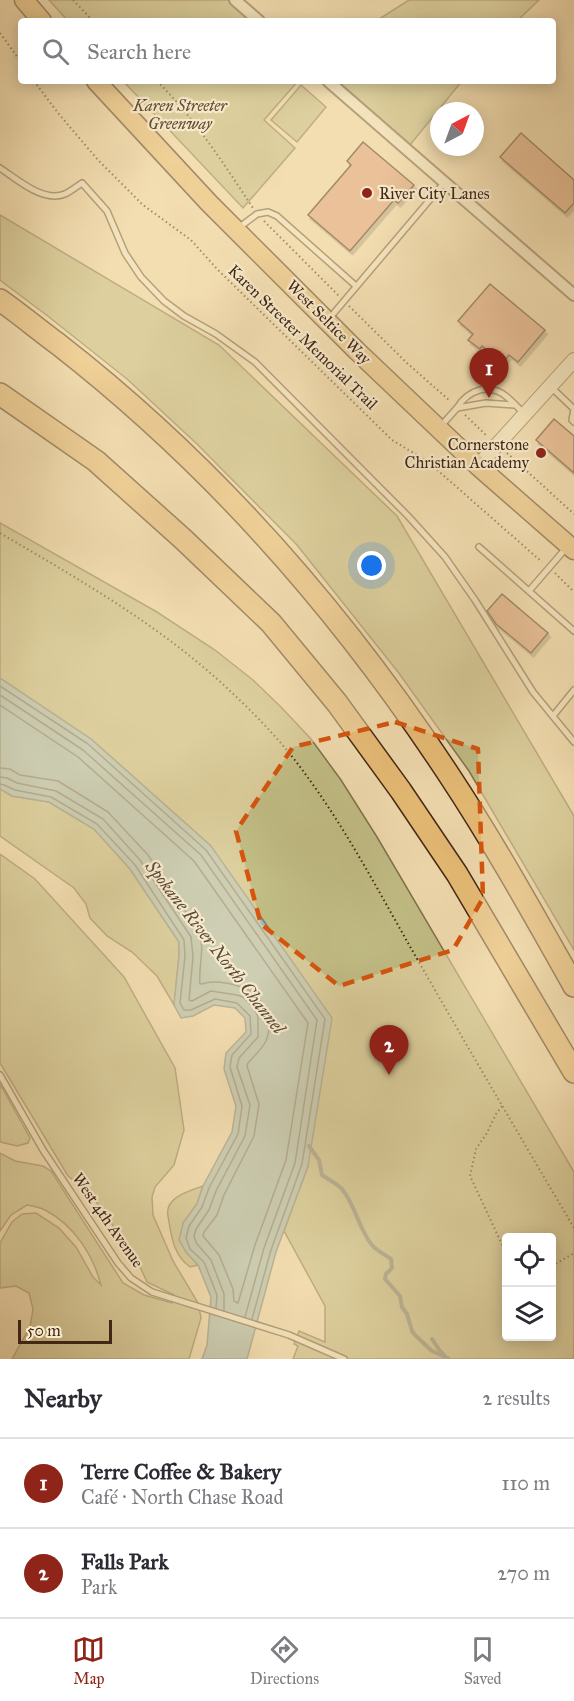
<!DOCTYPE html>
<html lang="en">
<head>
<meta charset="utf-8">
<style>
  body { margin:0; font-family:"IM FELL Great Primer",serif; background:#f2f2f3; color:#2b2b33 }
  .controls { position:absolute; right:18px; bottom:18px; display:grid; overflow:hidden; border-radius:6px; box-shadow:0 3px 15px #0003 }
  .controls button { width:54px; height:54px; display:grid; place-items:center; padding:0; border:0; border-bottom:2px solid #e1e1e2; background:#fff; color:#2b2b33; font:30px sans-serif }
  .compass { position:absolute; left:430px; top:102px; width:54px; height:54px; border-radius:50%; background:#fff; box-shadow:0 3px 15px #0003; rotate:41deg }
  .scale { position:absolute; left:18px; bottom:15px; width:94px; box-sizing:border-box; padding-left:6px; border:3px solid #432613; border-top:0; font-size:16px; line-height:21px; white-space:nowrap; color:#432613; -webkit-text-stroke:4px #f7eacc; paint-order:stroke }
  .you { position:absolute; left:372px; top:566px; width:21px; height:21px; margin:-15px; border:4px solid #fff; border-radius:50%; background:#1a73e8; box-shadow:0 0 0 9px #1a73e833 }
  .badge { display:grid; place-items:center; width:39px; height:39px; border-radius:50%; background:#8f2418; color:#fff; font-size:20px; font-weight:700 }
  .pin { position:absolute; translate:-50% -50px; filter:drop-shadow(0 2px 3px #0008) }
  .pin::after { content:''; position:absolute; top:32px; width:21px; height:18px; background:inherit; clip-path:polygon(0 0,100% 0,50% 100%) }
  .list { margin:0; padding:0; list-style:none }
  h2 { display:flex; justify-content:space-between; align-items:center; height:78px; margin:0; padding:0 24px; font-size:26px }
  h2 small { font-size:20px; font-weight:400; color:#7c7c81 }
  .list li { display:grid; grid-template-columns:39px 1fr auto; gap:18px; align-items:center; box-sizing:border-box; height:90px; padding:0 24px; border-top:2px solid #e1e1e2 }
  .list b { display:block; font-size:22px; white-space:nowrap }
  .list p { margin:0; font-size:20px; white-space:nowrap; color:#7c7c81 }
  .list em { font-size:20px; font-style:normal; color:#7c7c81 }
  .icon { flex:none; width:33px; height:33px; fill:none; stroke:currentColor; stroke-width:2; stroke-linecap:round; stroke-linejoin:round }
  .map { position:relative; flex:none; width:574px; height:1359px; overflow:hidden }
  .search { position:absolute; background:#fff; box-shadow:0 3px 15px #0003; left:18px; right:18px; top:18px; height:66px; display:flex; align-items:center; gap:15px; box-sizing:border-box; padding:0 21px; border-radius:6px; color:#7c7c81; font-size:22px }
  .sheet { height:258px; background:#fff }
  nav { display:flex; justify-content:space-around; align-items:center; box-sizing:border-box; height:84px; border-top:2px solid #e1e1e2; background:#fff; font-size:16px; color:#7c7c81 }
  nav a { display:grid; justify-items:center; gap:3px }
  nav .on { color:#8f2418 }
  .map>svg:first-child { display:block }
</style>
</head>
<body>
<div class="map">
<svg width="574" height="1359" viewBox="0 0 574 1359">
  <defs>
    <filter id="shadow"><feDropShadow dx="2.5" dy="4" stdDeviation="0" flood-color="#0004"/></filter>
  </defs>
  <rect width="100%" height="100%" fill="#f3deb1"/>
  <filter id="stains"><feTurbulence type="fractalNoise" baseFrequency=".00333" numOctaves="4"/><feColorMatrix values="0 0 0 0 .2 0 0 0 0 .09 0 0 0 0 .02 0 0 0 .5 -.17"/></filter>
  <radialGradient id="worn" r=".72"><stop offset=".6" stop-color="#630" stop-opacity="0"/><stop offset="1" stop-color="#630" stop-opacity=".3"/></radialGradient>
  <g fill="#c3bf87" stroke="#83724d" stroke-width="1.5" fill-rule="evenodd">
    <path d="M49 0H229L253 21H68Z"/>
    <path d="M409 0H539L517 21H376Z"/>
    <path d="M123 81H298L264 120 295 148 243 208Z"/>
    <path d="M338 81H462L410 145Z"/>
    <path d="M301 85 326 107 297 142 271 120Z"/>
    <path d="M0 215 219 345 397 516 574 816V950L469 771 398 672 297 545 197 444 127 379 49 317 0 280Z"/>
    <path d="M0 523 157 612 215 650 253 680 282 708 311 739 341 780 377 837 574 1172V1359H293L298 1346 294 1344 299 1331 325 1342V1306L284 1231 308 1166 211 846 91 739 0 678ZM506 1238H552V1336H506Z"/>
    <path d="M0 789 12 796 49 802 94 829 130 869 179 942V956L174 1005 157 976 132 952 107 936 90 918 86 904 74 888 0 836Z"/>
    <path d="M0 854 35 879 124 977 175 1068 184 1130 174 1165 155 1187 152 1197 153 1215 173 1261 198 1303 201 1318 189 1359H12L30 1327 33 1309 29 1293 16 1286 0 1288V1243L12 1222 22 1214 36 1213 59 1228 76 1247 93 1277 101 1285C93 1255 74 1225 45 1210 40 1207 33 1206 27 1205L11 1215 0 1231V1153L15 1161 43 1166 51 1171 123 1283 144 1295 172 1303 174 1295 147 1282 136 1258 90 1193 68 1176 0 1063Z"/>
    <path d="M0 1084 30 1138 28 1143 17 1146 0 1142Z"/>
    <path d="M203 1186 197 1204 183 1223 186 1252 198 1265 190 1267C175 1256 172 1241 169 1222 168 1216 166 1210 170 1204 177 1194 192 1190 203 1186Z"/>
  </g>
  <path fill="#9fbab6" stroke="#7a7f75" stroke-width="1.5" d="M0 678 91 739 211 846 332 1018 308 1166 276 1252 247 1359H202L207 1345 211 1297 198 1265 186 1252 179 1240 183 1223 197 1204 203 1186 232 1132 236 1106 224 1069 226 1053 246 1032 245 1018 235 1008 214 1005 193 1016 181 1018 174 1005 179 956V942L130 869 94 829 49 802 12 796 0 789Z"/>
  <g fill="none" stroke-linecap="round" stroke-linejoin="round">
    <g stroke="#717064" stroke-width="1.5">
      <path d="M0 686 88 744 206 850 325 1019 302 1164 271 1250 252 1319"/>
      <path d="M0 695 83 750 201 855 317 1020 295 1163 264 1248 245 1317"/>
      <path d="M0 705 78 757 194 861 308 1023 286 1160 255 1245 238 1303 234 1301 233 1289 219 1255 203 1236 204 1232 217 1215 224 1195 254 1136 259 1104 247 1066 248 1063C254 1056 262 1049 266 1041 275 1021 262 993 241 987 233 984 222 982 213 982 208 982 204 984 200 984 198 966 206 947 198 930L148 855 108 812 58 781 20 775 10 769 0 768"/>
      <path d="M0 777 7 778 17 783 56 791 103 819 140 860 191 937 193 957 189 1000 192 1001 211 991 237 995 243 997 255 1009 258 1017V1037L239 1058 237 1067 250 1105 245 1136 216 1191 209 1210 196 1229 194 1237 197 1244 211 1260 224 1294V1310"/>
      <path d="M0 784 4 785 15 790 51 797 97 824 135 865 184 940 185 956 180 1003 184 1010H191L215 999 237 1003 250 1016 251 1034 232 1055 230 1067 242 1106 238 1134 209 1188 202 1207 189 1226 186 1238 190 1249 204 1262 217 1295 216 1308"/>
    </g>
    <g stroke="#7a7f75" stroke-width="4">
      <path d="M309 1146 319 1160 322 1175C329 1180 336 1183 342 1189 356 1206 358 1228 372 1245 377 1251 384 1254 391 1259L392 1268 386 1274 385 1279 400 1296 402 1307 407 1314 412 1331 415 1335 432 1351 448 1358"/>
      <path d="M432 1339 440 1351 444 1355"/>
    </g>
  </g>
  <g fill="#e09e7a" stroke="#432613" stroke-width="1.5" filter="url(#shadow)">
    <path d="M521 133 574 180V203L565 213 500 157Z"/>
    <path d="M363 142 414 185 398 203 394 200 350 251 308 215 351 165 347 161Z"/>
    <path d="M490 284 545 330 518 362 509 355 504 361H499L482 346 480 349 468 340 473 334 458 321Z"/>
    <path d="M554 419 574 436V473L536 440Z"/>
    <path d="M502 594 548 633 531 653 496 624 487 611Z"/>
  </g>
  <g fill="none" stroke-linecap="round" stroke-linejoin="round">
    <defs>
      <g id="service">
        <path d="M0 168C17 179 43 203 65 194 71 191 76 187 82 183L107 211 125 253 141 277 164 301 184 316 216 334 255 362 408 516 445 557 475 600 533 692 574 742"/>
        <path d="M237 229 257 214 268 212 277 216 356 286"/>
        <path d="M328 320 444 183"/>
        <path d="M551 387 574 409"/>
        <path d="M514 405 486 403 457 408C468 390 489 382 507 397 513 402 519 409 525 414"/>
        <path d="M574 409 572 420 574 422"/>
        <path d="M440 427 457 408"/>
        <path d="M479 547 574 631"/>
        <path d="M529 591 567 547"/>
        <path d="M553 716 574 690"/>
        <path d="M0 1075 43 1150 118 1263 131 1278 152 1292 289 1335 344 1359"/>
      </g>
      <g id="minor">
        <path d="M235 0 259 21"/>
        <path d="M328 81 574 295"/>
      </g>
      <path id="tertiary" d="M478 466 574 360"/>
      <g id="primary">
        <path d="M24 0 42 21"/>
        <path d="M96 81 209 203 357 351 478 466 574 550"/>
      </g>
      <g id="motorway">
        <path d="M0 300C20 314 39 330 58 344 212 464 342 612 449 775 494 843 534 915 574 986"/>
        <path d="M0 394 96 461 183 539 271 623 337 703 401 791 457 874 574 1072"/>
      </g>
    </defs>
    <use href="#service" stroke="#6f543a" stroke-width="8"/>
    <use href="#minor" stroke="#6f543a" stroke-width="14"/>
    <use href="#tertiary" stroke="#6f543a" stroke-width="16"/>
    <use href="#primary" stroke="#432613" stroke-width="21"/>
    <use href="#motorway" stroke="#432613" stroke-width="24"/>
    <g stroke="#432613" stroke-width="2" stroke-dasharray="1.5 3" stroke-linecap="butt">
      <path d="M73 0 93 21"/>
      <path d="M0 33 21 62"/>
      <path d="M34 81 58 113 98 160 143 205 191 240 217 269 392 440 427 461 542 562"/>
      <path d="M157 81C195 119 224 164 253 208"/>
      <path d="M264 221 339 296"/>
      <path d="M349 306 407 363 450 401"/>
      <path d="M465 415 487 436"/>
      <path d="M507 453 574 514"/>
      <path d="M0 533C80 580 161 626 228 689 256 715 284 744 306 775 348 832 381 896 416 957 468 1048 521 1138 574 1228"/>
      <path d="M555 573 574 592"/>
      <path d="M502 1106 496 1114 487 1133 476 1149 470 1176 506 1253"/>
      <path d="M552 1266 574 1253"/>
    </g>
    <use href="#service" stroke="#f7eacc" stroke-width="5"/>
    <use href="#minor" stroke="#f7eacc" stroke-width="10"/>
    <use href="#tertiary" stroke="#f7eacc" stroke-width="14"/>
    <use href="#primary" stroke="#eabf78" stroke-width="18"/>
    <use href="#motorway" stroke="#eabf78" stroke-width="21"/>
  </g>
  <path d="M0 0H574V1359H0ZM395 722 478 749 483 898 453 950 339 986 261 924 236 831 293 747Z" fill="#f3deb1" fill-opacity=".55" fill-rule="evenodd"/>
  <path fill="none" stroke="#d8540d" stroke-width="4.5" stroke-dasharray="12 8" stroke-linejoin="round" d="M395 722 478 749 483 898 453 950 339 986 261 924 236 831 293 747Z"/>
  <g fill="#8f2418" stroke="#f7eacc" stroke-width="2">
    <circle cx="367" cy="193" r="6"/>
    <circle cx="541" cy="453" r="6"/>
  </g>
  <g text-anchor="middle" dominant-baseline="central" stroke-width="4.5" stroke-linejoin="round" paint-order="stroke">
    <g font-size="16" font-style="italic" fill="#634c30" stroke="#f7eacc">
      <text x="180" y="105">Karen Streeter<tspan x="180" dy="18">Greenway</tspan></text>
    </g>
    <g font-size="16" fill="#432613" stroke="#f7eacc" text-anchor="start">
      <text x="379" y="193">River City Lanes</text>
      <text x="529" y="444" text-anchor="end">Cornerstone<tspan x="529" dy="18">Christian Academy</tspan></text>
    </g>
    <g font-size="16" fill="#432613" stroke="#f7eacc">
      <text transform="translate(329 322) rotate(45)">West Seltice Way</text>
      <text transform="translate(303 337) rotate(44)">Karen Streeter Memorial Trail</text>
      <text transform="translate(108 1220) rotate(55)">West 4th Avenue</text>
    </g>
    <g font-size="18" font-style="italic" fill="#5a4b3c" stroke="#f7eacc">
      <text transform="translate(215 947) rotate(52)">Spokane River North Channel</text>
    </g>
  </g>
  <rect width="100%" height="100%" filter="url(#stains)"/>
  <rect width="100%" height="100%" fill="url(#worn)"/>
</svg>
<div class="controls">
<button><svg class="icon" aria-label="locate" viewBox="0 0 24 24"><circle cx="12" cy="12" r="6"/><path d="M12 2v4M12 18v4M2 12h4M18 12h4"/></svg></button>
<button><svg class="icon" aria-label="layers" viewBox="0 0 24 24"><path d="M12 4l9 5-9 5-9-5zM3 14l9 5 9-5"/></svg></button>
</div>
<svg class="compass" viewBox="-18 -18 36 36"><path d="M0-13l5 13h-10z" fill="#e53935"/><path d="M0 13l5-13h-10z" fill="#7c7c81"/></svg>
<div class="scale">50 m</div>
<div class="you"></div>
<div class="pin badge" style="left:489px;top:398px">1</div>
<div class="pin badge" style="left:389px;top:1075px">2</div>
<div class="search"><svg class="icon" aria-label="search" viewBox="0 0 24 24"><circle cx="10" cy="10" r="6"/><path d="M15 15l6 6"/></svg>Search here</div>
</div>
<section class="sheet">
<h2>Nearby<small>2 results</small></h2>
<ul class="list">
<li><span class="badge">1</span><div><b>Terre Coffee &amp; Bakery</b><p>Café · North Chase Road</p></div><em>110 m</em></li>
<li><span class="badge">2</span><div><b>Falls Park</b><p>Park</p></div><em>270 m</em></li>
</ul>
</section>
<nav>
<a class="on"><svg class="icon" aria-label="map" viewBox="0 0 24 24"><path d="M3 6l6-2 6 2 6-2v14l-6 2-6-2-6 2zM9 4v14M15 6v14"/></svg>Map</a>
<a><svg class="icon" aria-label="directions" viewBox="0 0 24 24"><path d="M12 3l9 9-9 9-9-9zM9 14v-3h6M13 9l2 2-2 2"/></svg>Directions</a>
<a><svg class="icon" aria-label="saved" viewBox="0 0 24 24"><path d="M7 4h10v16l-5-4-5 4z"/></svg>Saved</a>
</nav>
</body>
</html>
